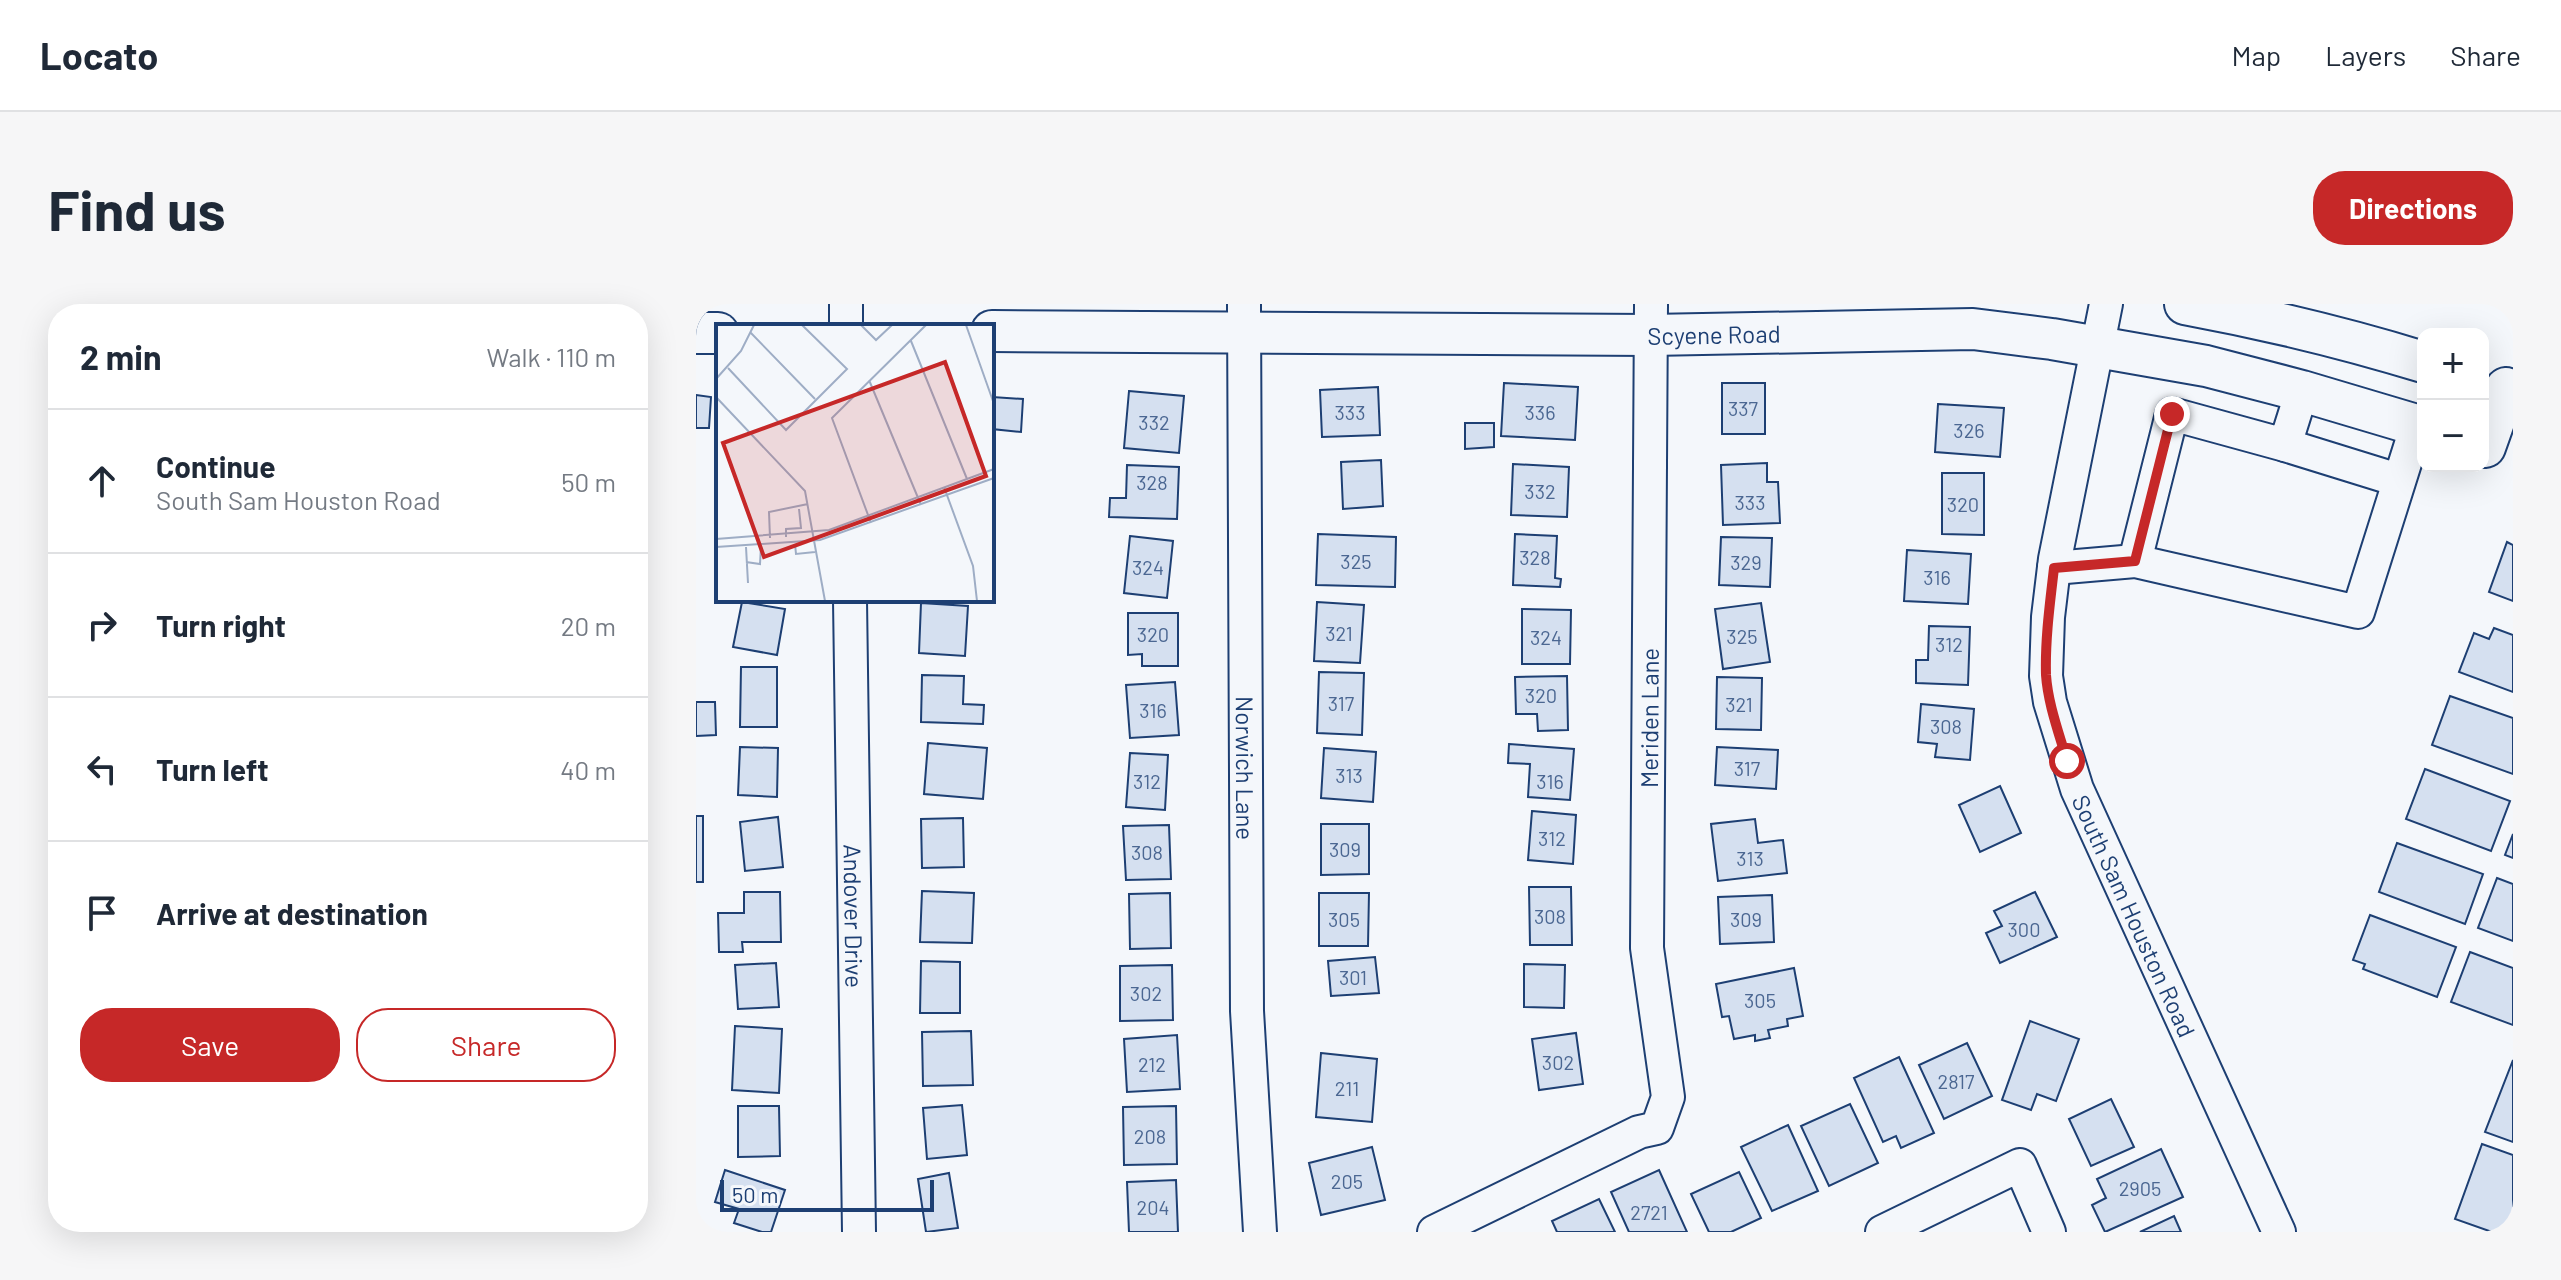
<!DOCTYPE html>
<html lang="en">
<head>
<meta charset="utf-8">
<style>
  body { margin:0; font-family:Barlow,sans-serif; background:#f6f6f7; color:#1f2937 }
  .controls { position:absolute; right:24px; top:24px; display:grid; overflow:hidden; border-radius:16px; box-shadow:0 8px 32px #0002 }
  .controls button { width:72px; height:72px; display:grid; place-items:center; padding:0; border:0; border-bottom:2px solid #e0e1e3; background:#fff; color:#1f2937; font:40px sans-serif }
  .scale { position:absolute; left:24px; bottom:20px; width:214px; box-sizing:border-box; padding-left:8px; border:4px solid #1d3f73; border-top:0; font-size:22px; line-height:28px; white-space:nowrap; color:#1d3f73; -webkit-text-stroke:6px #f4f7fb; paint-order:stroke }
  .stop { position:absolute; width:24px; height:24px; margin:-18px; border:6px solid #c62828; border-radius:50%; background:#fff }
  .stop.end { background:#c62828; border-color:#fff; box-shadow:0 2px 8px #0008 }
  .list { margin:0; padding:0; list-style:none }
  h2 { display:flex; justify-content:space-between; align-items:center; height:104px; margin:0; padding:0 32px; font-size:34px }
  h2 small { font-size:26px; font-weight:400; color:#747a83 }
  .list li { display:grid; grid-template-columns:52px 1fr auto; gap:24px; align-items:center; box-sizing:border-box; height:144px; padding:0 32px; border-top:2px solid #e0e1e3 }
  .list b { display:block; font-size:30px; white-space:nowrap }
  .list p { margin:0; font-size:26px; white-space:nowrap; color:#747a83 }
  .list em { font-size:26px; font-style:normal; color:#747a83 }
  .actions { display:flex; gap:16px; padding:24px 32px }
  .actions a { flex:1; padding:18px 0; border:2px solid #c62828; border-radius:32px; text-align:center; font-size:28px; color:#c62828 }
  .actions .main { background:#c62828; color:#fff }
  .icon { flex:none; width:44px; height:44px; fill:none; stroke:currentColor; stroke-width:2; stroke-linecap:round; stroke-linejoin:round }
  .map { position:relative; flex:none; width:1817px; height:928px; overflow:hidden; border-radius:32px }
  header { display:flex; align-items:center; gap:48px; box-sizing:border-box; height:112px; padding:0 40px; background:#fff; border-bottom:2px solid #e0e1e3 }
  header strong { font-size:38px }
  nav { display:flex; gap:44px; margin-inline-start:auto; font-size:28px }
  .intro { display:flex; align-items:center; justify-content:space-between; box-sizing:border-box; height:192px; padding:0 48px }
  h1 { margin:0; font-size:56px }
  .button { padding:20px 36px; border-radius:32px; background:#c62828; color:#fff; font-size:28px; font-weight:700 }
  main { display:flex; gap:48px; padding:0 48px }
  aside { flex:1; background:#fff; border-radius:32px; box-shadow:0 8px 32px #0002 }
  .map>svg:first-child { display:block }
</style>
</head>
<body>
<header>
<strong>Locato</strong>
<nav><a>Map</a><a>Layers</a><a>Share</a></nav>
</header>
<div class="intro"><h1>Find us</h1><a class="button">Directions</a></div>
<main>
<aside>
<h2>2 min<small>Walk · 110 m</small></h2>
<ul class="list">
<li><svg class="icon" aria-label="ahead" viewBox="0 0 24 24"><path d="M12 20V5M6 11l6-6 6 6"/></svg><div><b>Continue</b><p>South Sam Houston Road</p></div><em>50 m</em></li>
<li><svg class="icon" aria-label="right" viewBox="0 0 24 24"><path d="M7 20v-9h11M14 6l5 5-5 5"/></svg><div><b>Turn right</b></div><em>20 m</em></li>
<li><svg class="icon" aria-label="left" viewBox="0 0 24 24"><path d="M17 20v-9H6M10 6l-5 5 5 5"/></svg><div><b>Turn left</b></div><em>40 m</em></li>
<li><svg class="icon" aria-label="arrive" viewBox="0 0 24 24"><path d="M6 21V4h12l-3 4 3 4H6"/></svg><div><b>Arrive at destination</b></div></li>
</ul>
<div class="actions"><a class="main">Save</a><a>Share</a></div>
</aside>
<div class="map">
<svg width="1817" height="928" viewBox="0 0 1817 928">
  <rect width="100%" height="100%" fill="#f4f7fb"/>
  <g fill="#d5e0f0" stroke="#1d3f73" stroke-width="2">
    <path d="M808 79 882 83 879 136 805 132Z"/>
    <rect x="1026" y="79" width="43" height="51"/>
    <path d="M682 83 684 131 626 133 624 86Z"/>
    <path d="M433 87 488 92 483 149 428 144Z"/>
    <path d="M0 91 15 93 13 124H0Z"/>
    <path d="M296 93 327 95 325 128 296 125Z"/>
    <path d="M1242 100 1308 104 1304 153 1239 148Z"/>
    <path d="M769 119H798V143L769 145Z"/>
    <path d="M685 156 687 202 647 205 645 158Z"/>
    <path d="M1071 159V178H1082L1084 219 1027 221 1025 161Z"/>
    <path d="M817 160 873 163 871 213 815 211Z"/>
    <path d="M431 161 483 163 481 215 413 213 414 194H430Z"/>
    <path d="M1246 169H1288V231L1246 230Z"/>
    <path d="M622 230 700 233 699 283 620 281Z"/>
    <path d="M819 230 861 232 859 274 865 275 864 283 817 281Z"/>
    <path d="M434 232 477 237 471 294 428 289Z"/>
    <path d="M1025 233 1076 234 1074 283 1023 281Z"/>
    <path d="M1811 238 1817 241V297L1793 288Z"/>
    <path d="M1211 246 1275 250 1272 300 1208 297Z"/>
    <path d="M46 298 89 305 81 351 37 343Z"/>
    <path d="M621 298 668 301 664 359 618 357Z"/>
    <path d="M225 299 272 302 269 352 223 349Z"/>
    <path d="M1065 299 1074 358 1027 365 1019 305Z"/>
    <path d="M826 305 875 306 874 360H826Z"/>
    <path d="M432 309H482V362H446V350L432 351Z"/>
    <path d="M1233 322 1274 323 1272 381 1220 379V356H1232Z"/>
    <path d="M1798 324 1817 331V388L1763 368 1778 329 1793 335Z"/>
    <path d="M45 363H81V423H44Z"/>
    <path d="M623 368 668 369 666 431 621 429Z"/>
    <path d="M226 371 268 372 267 400 288 401 287 420 225 418Z"/>
    <path d="M871 372 872 426 842 427 841 410H820L819 373Z"/>
    <path d="M1021 373 1066 374 1065 426 1020 425Z"/>
    <path d="M479 378 483 431 434 434 430 381Z"/>
    <path d="M1754 392 1817 414V470L1736 441Z"/>
    <path d="M0 398H19L20 431 0 432Z"/>
    <path d="M1225 400 1278 405 1274 456 1239 453 1241 440 1222 438Z"/>
    <path d="M232 439 291 444 287 495 228 490Z"/>
    <path d="M813 440 878 445 874 496 832 493 834 460 812 459Z"/>
    <path d="M44 443 82 444 81 493 42 491Z"/>
    <path d="M1021 443 1082 446 1080 485 1019 481Z"/>
    <path d="M628 444 680 448 677 498 625 494Z"/>
    <path d="M434 449 472 451 469 506 430 503Z"/>
    <path d="M1729 465 1814 497 1795 547 1710 515Z"/>
    <path d="M1304 482 1325 529 1284 548 1263 501Z"/>
    <path d="M836 507 880 511 877 560 832 556Z"/>
    <rect x="0" y="512" width="7" height="66"/>
    <path d="M82 513 87 563 49 567 44 518Z"/>
    <path d="M267 514 268 563 226 564 225 515Z"/>
    <path d="M1059 515 1062 539 1087 536 1091 569 1022 577 1015 520Z"/>
    <path d="M625 520H673V570L625 571Z"/>
    <path d="M473 521 475 575 430 576 427 522Z"/>
    <path d="M1817 530V554L1809 551Z"/>
    <path d="M1701 539 1787 570 1769 620 1683 588Z"/>
    <path d="M1801 574 1817 580V637L1782 624Z"/>
    <path d="M833 583H875L876 641H834Z"/>
    <path d="M226 587 278 589 276 639 224 638Z"/>
    <path d="M48 588H84L85 638H46L47 648H23L22 609H48Z"/>
    <path d="M1339 588 1361 633 1304 659 1290 629 1306 622 1298 607Z"/>
    <path d="M474 589 475 644 434 645 433 590Z"/>
    <path d="M623 589H673L672 642H623Z"/>
    <path d="M1076 591 1078 638 1024 640 1022 593Z"/>
    <path d="M1674 611 1760 643 1741 693 1667 665 1669 660 1657 656Z"/>
    <path d="M1774 648 1817 664V721L1755 698Z"/>
    <path d="M679 653 683 689 635 692 632 657Z"/>
    <path d="M225 657 264 658V709H224Z"/>
    <path d="M80 659 83 703 42 705 39 661Z"/>
    <path d="M828 660 869 661 868 704 828 703Z"/>
    <path d="M476 661 477 716 424 717V662Z"/>
    <path d="M1098 664 1107 712 1091 715 1092 722 1072 726 1074 734 1059 737V731L1038 735 1033 712 1026 713 1020 680Z"/>
    <path d="M1334 717 1383 735 1360 797 1341 790 1335 806 1306 796Z"/>
    <path d="M39 722 86 725 83 789 36 786Z"/>
    <path d="M275 727 277 781 227 782 226 728Z"/>
    <path d="M880 729 887 780 843 786 836 735Z"/>
    <path d="M481 731 484 785 431 788 428 735Z"/>
    <path d="M1271 739 1296 792 1248 815 1223 761Z"/>
    <path d="M625 749 681 755 676 818 620 813Z"/>
    <path d="M1203 753 1238 829 1205 844 1200 832 1187 838 1158 774Z"/>
    <path d="M1817 756V838L1789 828Z"/>
    <path d="M1415 795 1438 843 1395 862 1373 815Z"/>
    <path d="M1154 800 1182 859 1133 882 1105 822Z"/>
    <path d="M266 801 271 851 231 855 227 804Z"/>
    <path d="M42 802H83L84 852 42 853Z"/>
    <path d="M480 802 481 860 428 861 427 803Z"/>
    <path d="M1092 821 1122 887 1076 907 1045 843Z"/>
    <path d="M1786 840 1817 851V910L1810 928H1796L1759 915Z"/>
    <path d="M676 843 689 896 625 911 613 859Z"/>
    <path d="M1465 845 1487 893 1409 928 1396 901 1410 894 1401 875Z"/>
    <path d="M29 866 89 886 75 928H66L38 919 43 905 19 898Z"/>
    <path d="M963 866 991 928H933L915 888Z"/>
    <path d="M1043 868 1065 914 1035 928H1013L995 890Z"/>
    <path d="M253 869 262 924 230 928 222 875Z"/>
    <path d="M480 876 482 928H433L431 878Z"/>
    <path d="M903 895 919 928H861L856 917Z"/>
    <path d="M1478 912 1485 928H1444Z"/>
  </g>
  <g fill="none" stroke-linecap="round" stroke-linejoin="round">
    <defs>
      <g id="minor">
        <path d="M150 0V22"/>
        <path id="s1" d="M548 0 551 707 564 928"/>
        <path id="s2" d="M1410 0 1359 255 1352 313 1350 372 1354 398 1381 485 1583 928"/>
        <path d="M1589 141 1702 176"/>
        <path d="M1439 257 1476 110 1589 141 1606 87"/>
        <path d="M1358 264 1439 257 1662 308 1721 121"/>
        <path id="s3" d="M154 296 163 928"/>
        <path id="s4" d="M738 928 943 828 961 824 972 793 951 644 955 0"/>
        <path d="M1186 928 1324 861 1353 928"/>
      </g>
      <g id="major">
        <path d="M1489 0C1570 15 1649 34 1727 58"/>
        <path id="s5" d="M296 27 955 31 1277 25 1356 35 1510 62 1606 87 1727 123"/>
        <path d="M0 29H22"/>
        <path d="M1789 143 1810 84"/>
      </g>
    </defs>
    <use href="#minor" stroke="#1d3f73" stroke-width="36"/>
    <use href="#major" stroke="#1d3f73" stroke-width="44"/>
    <use href="#minor" stroke="#f4f7fb" stroke-width="32"/>
    <use href="#major" stroke="#f4f7fb" stroke-width="40"/>
  </g>
  <g fill="none" stroke-linecap="round" stroke-linejoin="round">
    <path stroke="#c62828" stroke-width="10" d="M1371 457C1363 429 1352 400 1350 371 1349 335 1354 299 1358 264L1439 257 1476 110"/>
  </g>
  <g text-anchor="middle" dominant-baseline="central" stroke-width="6" stroke-linejoin="round" paint-order="stroke">
    <g font-size="20" fill="#4b6792">
      <text x="1047" y="104">337</text>
      <text x="654" y="108">333</text>
      <text x="844" y="108">336</text>
      <text x="458" y="118">332</text>
      <text x="1273" y="126">326</text>
      <text x="456" y="178">328</text>
      <text x="844" y="187">332</text>
      <text x="1054" y="198">333</text>
      <text x="1267" y="200">320</text>
      <text x="839" y="253">328</text>
      <text x="660" y="257">325</text>
      <text x="1050" y="258">329</text>
      <text x="452" y="263">324</text>
      <text x="1241" y="273">316</text>
      <text x="643" y="329">321</text>
      <text x="457" y="330">320</text>
      <text x="1046" y="332">325</text>
      <text x="850" y="333">324</text>
      <text x="1253" y="340">312</text>
      <text x="845" y="391">320</text>
      <text x="645" y="399">317</text>
      <text x="1043" y="400">321</text>
      <text x="457" y="406">316</text>
      <text x="1250" y="422">308</text>
      <text x="1051" y="464">317</text>
      <text x="653" y="471">313</text>
      <text x="451" y="477">312</text>
      <text x="854" y="477">316</text>
      <text x="856" y="534">312</text>
      <text x="649" y="545">309</text>
      <text x="451" y="548">308</text>
      <text x="1054" y="554">313</text>
      <text x="854" y="612">308</text>
      <text x="648" y="615">305</text>
      <text x="1050" y="615">309</text>
      <text x="1328" y="625">300</text>
      <text x="657" y="673">301</text>
      <text x="450" y="689">302</text>
      <text x="1064" y="696">305</text>
      <text x="862" y="758">302</text>
      <text x="456" y="760">212</text>
      <text x="1260" y="777">2817</text>
      <text x="651" y="784">211</text>
      <text x="454" y="832">208</text>
      <text x="651" y="877">205</text>
      <text x="1444" y="884">2905</text>
      <text x="457" y="903">204</text>
      <text x="953" y="908">2721</text>
    </g>
    <g font-size="24" fill="#1d3f73" stroke="#f4f7fb">
      <text stroke="none"><textPath href="#s5" startOffset="722">Scyene Road</textPath></text>
      <text stroke="none"><textPath href="#s4" startOffset="660">Meriden Lane</textPath></text>
      <text stroke="none"><textPath href="#s1" startOffset="464">Norwich Lane</textPath></text>
      <text stroke="none"><textPath href="#s3" startOffset="316">Andover Drive</textPath></text>
      <text stroke="none"><textPath href="#s2" startOffset="634">South Sam Houston Road</textPath></text>
    </g>
  </g>
  <g transform="translate(20 20)">
    <rect width="278" height="278" fill="#f4f7fb"/>
    <path fill="none" stroke="#9eadc5" stroke-width="2" d="M145 1 160 16 176 1M250 1 278 80M34 8 99 75M195 17 251 155M12 44 70 106 131 45 86 1M0 55 25 27 38 1M153 56 205 181M0 73 89 167 109 277M228 163 257 242 261 277M155 199 116 94 210 1M70 213V205L85 204 83 185M54 214 53 188 92 180M0 215 113 206 278 145M79 220 80 230 99 228M0 223 104 216 278 154M30 223 32 259M30 238 44 240 45 222"/>
    <path fill="#c62828" fill-opacity="0.15" stroke="#c62828" stroke-width="4" d="M229 38 270 152 48 233 7 119Z"/>
    <rect width="278" height="278" fill="none" stroke="#1d3f73" stroke-width="4"/>
  </g>
</svg>
<div class="controls">
<button>+</button>
<button>−</button>
</div>
<div class="scale">50 m</div>
<div class="stop" style="left:1371px;top:457px"></div>
<div class="stop end" style="left:1476px;top:110px"></div>
</div>
</main>
</body>
</html>
